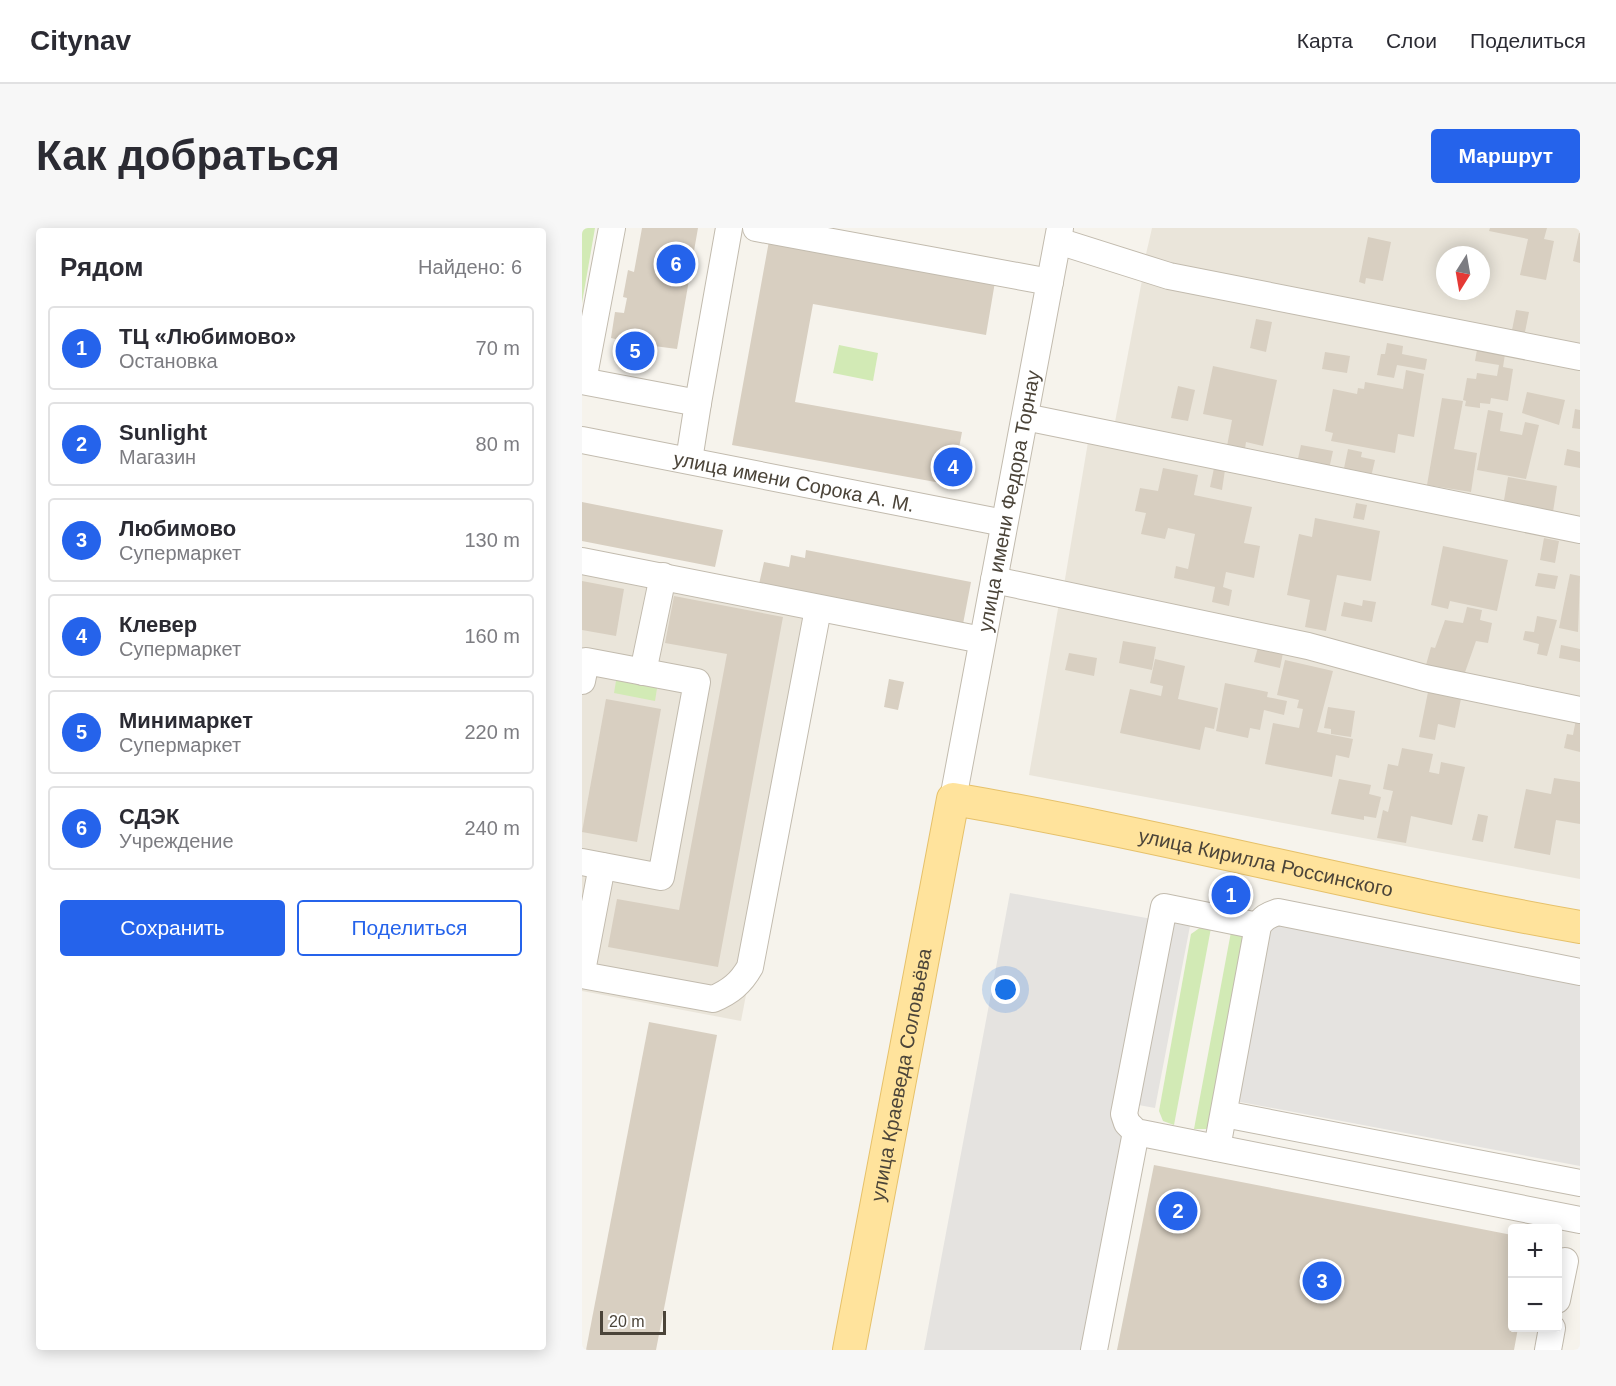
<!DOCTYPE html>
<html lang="ru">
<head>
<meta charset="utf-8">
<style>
  body { margin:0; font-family:Helvetica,sans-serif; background:#f7f7f7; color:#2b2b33 }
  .controls { position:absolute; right:18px; bottom:18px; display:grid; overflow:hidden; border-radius:6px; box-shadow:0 3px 15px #0003 }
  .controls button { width:54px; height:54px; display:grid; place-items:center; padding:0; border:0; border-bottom:2px solid #e1e1e2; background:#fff; color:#2b2b33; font:30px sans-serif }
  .compass { position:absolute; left:854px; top:18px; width:54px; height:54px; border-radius:50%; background:#fff; box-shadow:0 3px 15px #0003; rotate:191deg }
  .scale { position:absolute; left:18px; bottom:15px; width:66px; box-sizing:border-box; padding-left:6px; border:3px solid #4b4439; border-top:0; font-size:16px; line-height:21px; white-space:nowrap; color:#4b4439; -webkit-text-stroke:4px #fff; paint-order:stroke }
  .you { position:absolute; left:424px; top:762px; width:21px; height:21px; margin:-15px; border:4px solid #fff; border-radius:50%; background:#1a73e8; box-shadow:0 0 0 9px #1a73e833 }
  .badge { display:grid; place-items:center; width:39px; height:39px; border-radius:50%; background:#2563eb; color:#fff; font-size:20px; font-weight:700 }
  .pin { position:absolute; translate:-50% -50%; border:3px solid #fff; box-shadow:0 2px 6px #0006 }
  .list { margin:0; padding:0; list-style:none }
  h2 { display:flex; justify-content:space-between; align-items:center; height:78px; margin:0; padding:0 24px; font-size:26px }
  h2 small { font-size:20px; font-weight:400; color:#7c7c81 }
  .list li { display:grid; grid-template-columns:39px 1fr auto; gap:18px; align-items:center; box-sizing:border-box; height:84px; margin:0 12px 12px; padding:0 12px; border:2px solid #e1e1e2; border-radius:6px }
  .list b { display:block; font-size:22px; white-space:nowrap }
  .list p { margin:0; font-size:20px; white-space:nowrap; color:#7c7c81 }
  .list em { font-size:20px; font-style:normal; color:#7c7c81 }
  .actions { display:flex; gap:12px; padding:18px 24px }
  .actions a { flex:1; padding:14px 0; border:2px solid #2563eb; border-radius:6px; text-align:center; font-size:21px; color:#2563eb }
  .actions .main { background:#2563eb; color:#fff }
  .map { position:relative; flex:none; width:998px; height:1122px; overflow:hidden; border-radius:6px }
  header { display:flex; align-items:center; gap:36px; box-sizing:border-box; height:84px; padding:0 30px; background:#fff; border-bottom:2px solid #e1e1e2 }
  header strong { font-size:28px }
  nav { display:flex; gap:33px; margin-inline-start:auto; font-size:21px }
  .intro { display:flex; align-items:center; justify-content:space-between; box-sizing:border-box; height:144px; padding:0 36px }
  h1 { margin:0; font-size:42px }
  .button { padding:15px 27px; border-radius:6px; background:#2563eb; color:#fff; font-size:21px; font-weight:700 }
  main { display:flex; gap:36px; padding:0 36px }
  aside { flex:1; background:#fff; border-radius:6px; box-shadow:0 3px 15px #0003 }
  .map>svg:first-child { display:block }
</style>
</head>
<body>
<header>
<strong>Citynav</strong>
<nav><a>Карта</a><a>Слои</a><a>Поделиться</a></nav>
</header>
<div class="intro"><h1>Как добраться</h1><a class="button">Маршрут</a></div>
<main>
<aside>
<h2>Рядом<small>Найдено: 6</small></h2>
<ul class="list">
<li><span class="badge">1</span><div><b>ТЦ «Любимово»</b><p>Остановка</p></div><em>70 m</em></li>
<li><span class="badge">2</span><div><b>Sunlight</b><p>Магазин</p></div><em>80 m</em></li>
<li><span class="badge">3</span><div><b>Любимово</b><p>Супермаркет</p></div><em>130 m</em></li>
<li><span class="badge">4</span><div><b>Клевер</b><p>Супермаркет</p></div><em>160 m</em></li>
<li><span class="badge">5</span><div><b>Минимаркет</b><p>Супермаркет</p></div><em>220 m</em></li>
<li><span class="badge">6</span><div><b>СДЭК</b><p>Учреждение</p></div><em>240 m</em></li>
</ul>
<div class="actions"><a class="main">Сохранить</a><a>Поделиться</a></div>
</aside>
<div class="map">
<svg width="998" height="1122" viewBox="0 0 998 1122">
  <rect width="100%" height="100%" fill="#f6f3ec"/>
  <g fill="#eae5da" fill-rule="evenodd">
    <path d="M570 0H998V123L562 35ZM863 27H899V63H863Z"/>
    <path d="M561 47 998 134V293L731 242 533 194Z"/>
    <path d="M506 214 998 313V475L481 363Z"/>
    <path d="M0 342 237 388 159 793 0 763Z"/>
    <path d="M477 375 998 487V651L447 547Z"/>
  </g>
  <g fill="#d2eab5">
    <path d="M0 0H13L0 75Z"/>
    <path d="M257 117 296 125 291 153 251 145Z"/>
    <path d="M35 447 76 454 73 473 32 465Z"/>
    <path d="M619 699 629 700 592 897 581 893 577 883 609 706Z"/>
    <path d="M649 704 662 708 629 898 624 901H612Z"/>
  </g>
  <g fill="#e5e3e0">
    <path d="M428 665 608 698 573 880 551 876 504 1122H342Z"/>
    <path d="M688 692 998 751V938L653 873Z"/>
  </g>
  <g fill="#d8cfc1">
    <path d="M60 0H116L95 121 72 118 71 126 37 120 38 112 29 110 33 84 42 85 45 70 41 69 46 42 52 44Z"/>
    <path d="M908 0H965L962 11 972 13 964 52 938 47 946 11 907 3Z"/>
    <path d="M997 5H998V35L991 33Z"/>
    <path d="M786 9 809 14 801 53 784 50 783 56 777 54Z"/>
    <path d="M187 13 413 54 404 107 231 76 213 174 380 204 370 257 150 217Z"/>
    <path d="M934 82 947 84 942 109 929 107Z"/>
    <path d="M674 91 690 94 684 124 668 120Z"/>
    <path d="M805 115 821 118 820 126 845 131 843 142 815 137 812 150 795 147 799 126H803Z"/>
    <path d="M896 116 924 120 921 139 931 141 926 173 909 170 908 176 898 175V180L883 178 884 173 881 172 885 150 894 151 895 145 915 148 917 137 893 133Z"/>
    <path d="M743 124 768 128 765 145 740 141Z"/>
    <path d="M631 138 695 152 681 218 664 214 663 221 645 218 650 192 621 186Z"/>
    <path d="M824 142 842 146 832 209 816 206 813 225 749 213 751 205 743 203 751 161 775 166 776 160 782 161 783 154 821 161Z"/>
    <path d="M596 158 613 162 606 193 589 190Z"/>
    <path d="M945 164 983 172 977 197 940 185Z"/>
    <path d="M860 170 881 173 872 221 895 225 889 264 845 257Z"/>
    <path d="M993 181 998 182V201L990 200Z"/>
    <path d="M906 182 921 185 918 203 940 207 943 194 957 197 944 251 895 242Z"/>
    <path d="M719 217 751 223 747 241 715 235Z"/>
    <path d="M766 221 780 224 779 229 793 232 789 249 761 245Z"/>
    <path d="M985 221 998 224V240L982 237Z"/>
    <path d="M581 240 616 247 612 267 670 279 662 315 678 318 672 350 644 344 641 359 650 362 647 378 630 374 633 359 592 350 594 338 606 341 613 306 586 300 583 311 559 306 564 285 553 283 558 260 576 263Z"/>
    <path d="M632 240 643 242 640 262 628 259Z"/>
    <path d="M926 249 975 258 971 284 921 278Z"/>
    <path d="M0 274 141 302 133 339 0 313Z"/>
    <path d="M774 275 785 277 782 292 771 290Z"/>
    <path d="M733 290 798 303 789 353 755 347 744 403 723 399 728 372 705 367 717 306 730 309Z"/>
    <path d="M962 310 977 313 973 335 958 332Z"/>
    <path d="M861 318 926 332 915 383 868 373 866 381 849 377Z"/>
    <path d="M224 322 389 354 381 396 177 356 182 334 207 339 209 327 223 330Z"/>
    <path d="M956 345 976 348 973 361 953 358Z"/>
    <path d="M988 346 998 348 996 404 977 400Z"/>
    <path d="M0 353 42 361 34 408 0 402Z"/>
    <path d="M92 368 201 389 136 739 26 719 35 671 97 682 145 426 83 415Z"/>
    <path d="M781 372 794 374 790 394 759 388 762 374 780 378Z"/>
    <path d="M885 379 900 382 898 392 910 395 906 415 894 413 881 450 868 442 844 437 849 419 853 420 863 392 881 395Z"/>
    <path d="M955 388 975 392 965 428 955 426 957 416 941 412 943 403 952 404Z"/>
    <path d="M541 413 574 419 570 442 537 435Z"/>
    <path d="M677 415 702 420 698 440 672 434Z"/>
    <path d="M979 417 998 421V434L977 430Z"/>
    <path d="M487 425 515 430 512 448 483 442Z"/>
    <path d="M573 431 603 438 596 471 636 480 632 501 623 499 618 522 538 505 548 461 579 468 581 458 568 455Z"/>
    <path d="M703 432 751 443 735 504 771 511 767 530 754 527 750 549 683 536 691 495 717 500 721 481 715 480 717 472 695 467Z"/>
    <path d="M307 451 322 454 316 482 302 479Z"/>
    <path d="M643 455 686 464 685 469 705 473 702 487 682 482 678 502 668 500 666 510 634 503Z"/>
    <path d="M847 459 880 466 873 500 856 496 853 512 837 509Z"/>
    <path d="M24 471 79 481 55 614 0 604Z"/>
    <path d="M746 479 773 483 769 509 749 506V501L742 500Z"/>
    <path d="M995 486 998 487V524L982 520 985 506 991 507Z"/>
    <path d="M820 520 851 526 847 544 857 546 859 534 883 539 870 597 829 588 824 615 795 610 801 582 806 584 811 563 801 561 806 536 816 538Z"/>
    <path d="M972 550 998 554V596L974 592 968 627 932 620 944 561 969 566Z"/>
    <path d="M757 551 789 557 787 566 799 569 794 590 782 588V592L749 586Z"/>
    <path d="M896 586 906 588 901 614 890 612Z"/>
    <path d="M67 794 135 807 74 1122H4Z"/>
    <path d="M572 937 930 1007V1100H936L932 1122H535Z"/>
  </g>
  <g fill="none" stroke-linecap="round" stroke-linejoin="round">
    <defs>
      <g id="minor">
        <path d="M174 0 468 54"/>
        <path d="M476 13 587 48 998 129"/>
        <path d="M0 153 116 175 107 232"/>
        <path d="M1 153 30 0"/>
        <path d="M116 175 147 0"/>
        <path d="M443 189 998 302"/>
        <path id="s1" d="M0 212 422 295"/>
        <path d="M0 333 400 412"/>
        <path d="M412 352 726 418 843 450 998 482"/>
        <path d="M61 444 81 348"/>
        <path d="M0 453 4 433 115 454 79 649 0 634"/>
        <path id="s2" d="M371 571 478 0"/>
        <path d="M676 698 582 679 542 886 545 895 554 904 998 992"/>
        <path d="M0 743 20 638"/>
        <path d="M0 747 131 771C148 764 159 755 168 739L236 381"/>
        <path d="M642 886 998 955"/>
        <path d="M635 920 676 698C681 690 686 687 696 684L998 744"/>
        <path d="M975 1072 983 1033"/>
        <path d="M512 1122 554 904"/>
        <path d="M966 1122 970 1100"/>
      </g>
      <g id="major">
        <path id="s3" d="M267 1122 371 571C581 607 788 662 998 699"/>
      </g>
    </defs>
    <use href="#minor" stroke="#c2bbae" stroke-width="28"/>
    <use href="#major" stroke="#e6c16a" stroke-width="34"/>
    <use href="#minor" stroke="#fff" stroke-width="26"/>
    <use href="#major" stroke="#ffe39c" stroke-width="32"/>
  </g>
  <g text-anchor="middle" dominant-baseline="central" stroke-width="5" stroke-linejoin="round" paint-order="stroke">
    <g font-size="20" fill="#4b4439" stroke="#fff">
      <text stroke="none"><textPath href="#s1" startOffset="216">улица имени Сорока А. М.</textPath></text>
      <text stroke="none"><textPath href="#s2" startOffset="303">улица имени Федора Торнау</textPath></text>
      <text stroke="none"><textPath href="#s3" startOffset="880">улица Кирилла Россинского</textPath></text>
      <text stroke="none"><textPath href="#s3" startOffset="280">улица Краеведа Соловьёва</textPath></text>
    </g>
  </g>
</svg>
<div class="controls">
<button>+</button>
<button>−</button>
</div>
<svg class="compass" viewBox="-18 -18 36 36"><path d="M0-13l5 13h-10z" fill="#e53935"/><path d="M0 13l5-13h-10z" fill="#7c7c81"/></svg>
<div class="scale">20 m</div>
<div class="you"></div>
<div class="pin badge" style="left:649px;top:667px">1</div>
<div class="pin badge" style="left:596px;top:983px">2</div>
<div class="pin badge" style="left:740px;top:1053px">3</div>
<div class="pin badge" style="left:371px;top:239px">4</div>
<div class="pin badge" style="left:53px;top:123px">5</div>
<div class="pin badge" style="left:94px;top:36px">6</div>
</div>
</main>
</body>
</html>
